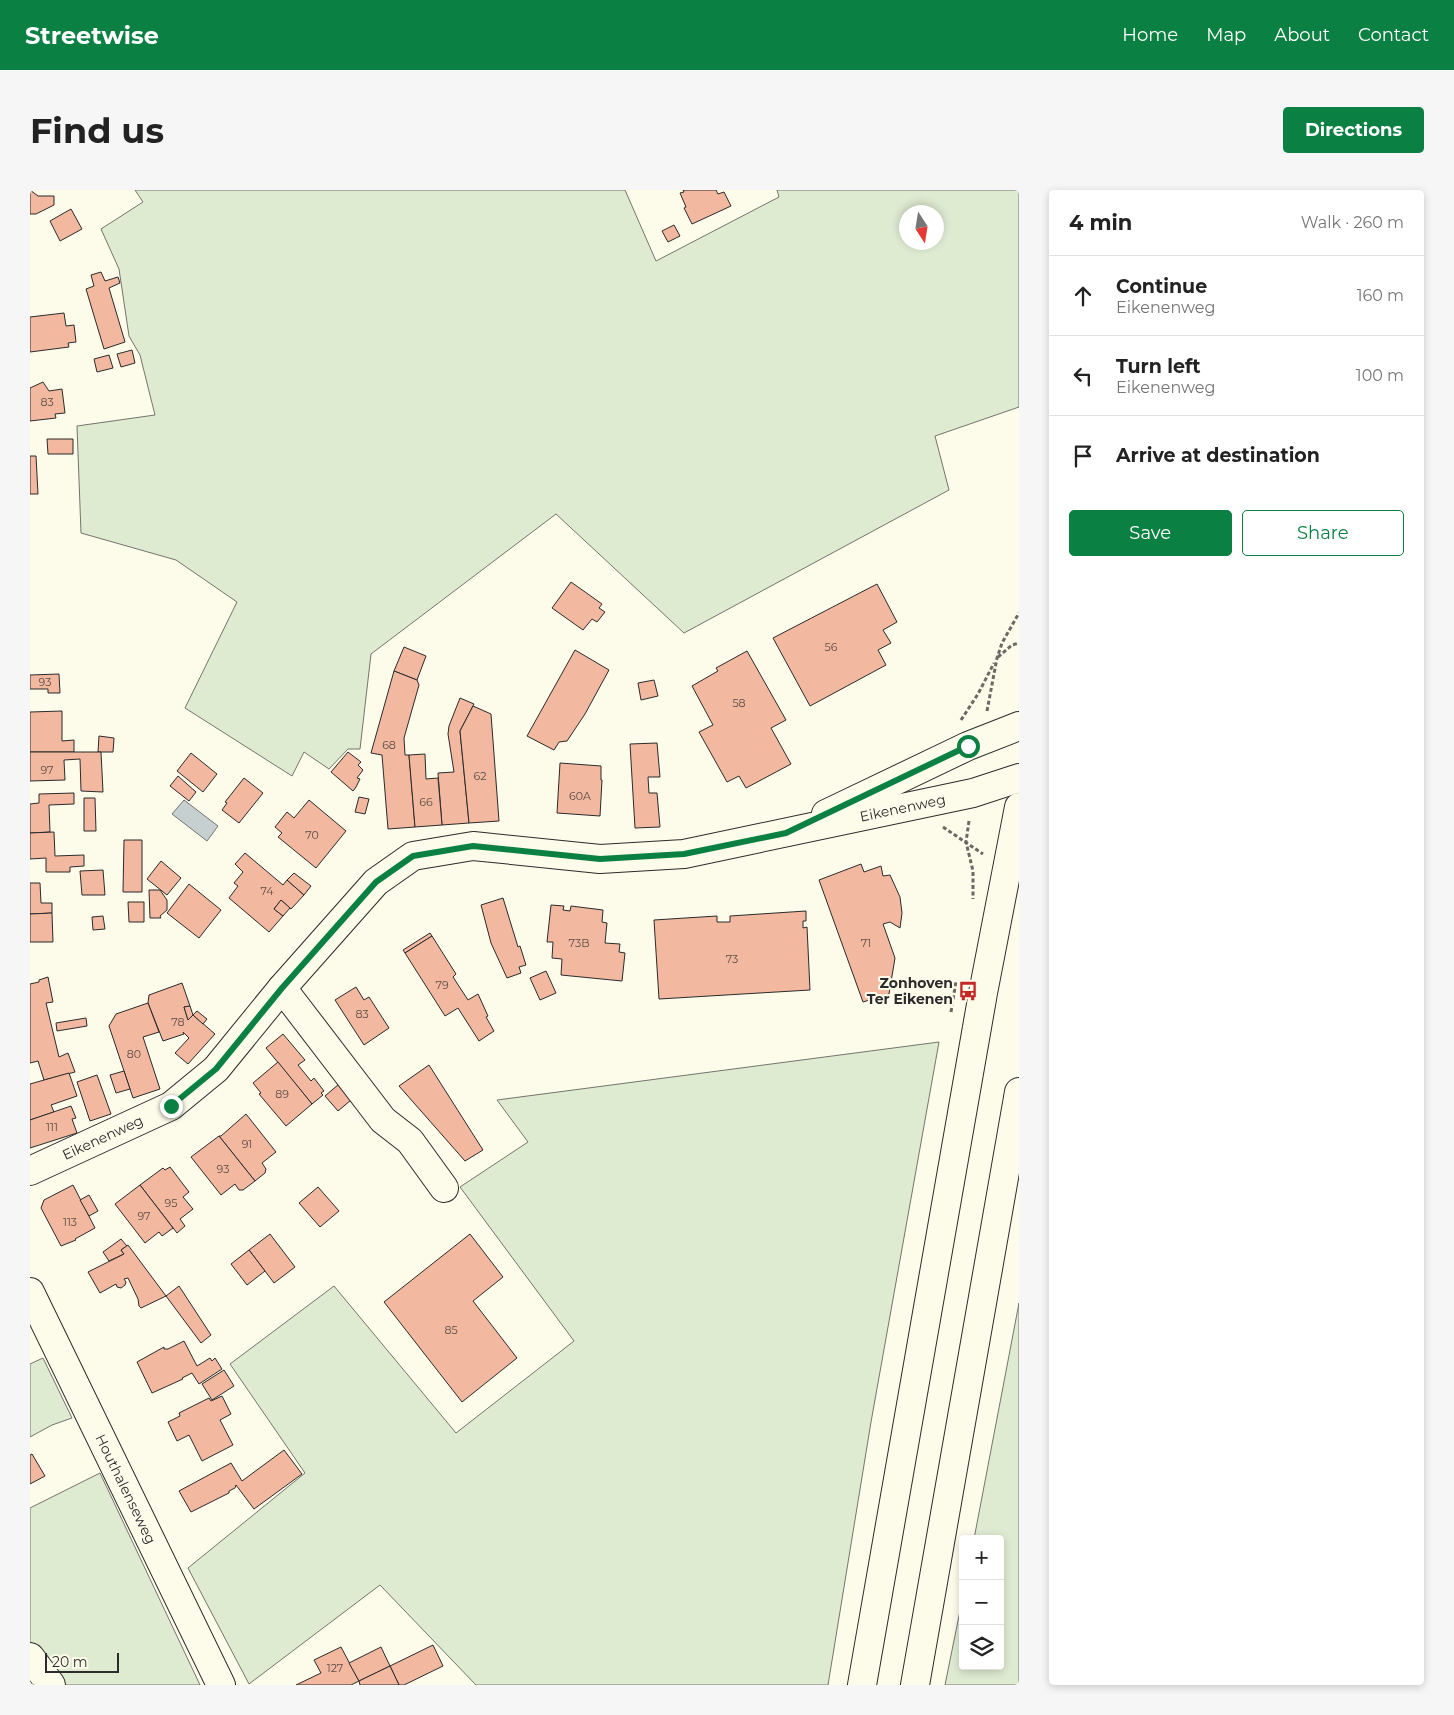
<!DOCTYPE html>
<html lang="en">
<head>
<meta charset="utf-8">
<style>
  body { margin:0; font-family:Montserrat,sans-serif; background:#f6f6f6; color:#222 }
  .controls { position:absolute; right:15px; bottom:15px; display:grid; overflow:hidden; border-radius:5px; box-shadow:0 2px 8px #0003 }
  .controls button { width:45px; height:45px; display:grid; place-items:center; padding:0; border:0; border-bottom:1px solid #e0e0e0; background:#fff; color:#222; font:25px sans-serif }
  .compass { position:absolute; left:869px; top:15px; width:45px; height:45px; border-radius:50%; background:#fff; box-shadow:0 2px 8px #0003; rotate:168deg }
  .scale { position:absolute; left:15px; bottom:12px; width:74px; box-sizing:border-box; padding-left:5px; border:2px solid #2b2b2b; border-top:0; font-size:14px; line-height:18px; white-space:nowrap; color:#2b2b2b; -webkit-text-stroke:4px #fdfbea; paint-order:stroke }
  .stop { position:absolute; width:15px; height:15px; margin:-11px; border:4px solid #0b8043; border-radius:50%; background:#fff }
  .stop.end { background:#0b8043; border-color:#fff; box-shadow:0 1px 5px #0008 }
  .list { margin:0; padding:0; list-style:none }
  h2 { display:flex; justify-content:space-between; align-items:center; height:65px; margin:0; padding:0 20px; font-size:21px }
  h2 small { font-size:16px; font-weight:400; color:#767676 }
  .list li { display:grid; grid-template-columns:32px 1fr auto; gap:15px; align-items:center; box-sizing:border-box; height:80px; padding:0 20px; border-top:1px solid #e0e0e0 }
  .list b { display:block; font-size:19px; white-space:nowrap }
  .list p { margin:0; font-size:16px; white-space:nowrap; color:#767676 }
  .list em { font-size:16px; font-style:normal; color:#767676 }
  .actions { display:flex; gap:10px; padding:15px 20px }
  .actions a { flex:1; padding:11px 0; border:1px solid #0b8043; border-radius:5px; text-align:center; font-size:18px; color:#0b8043 }
  .actions .main { background:#0b8043; color:#fff }
  .icon { flex:none; width:28px; height:28px; fill:none; stroke:currentColor; stroke-width:2; stroke-linecap:round; stroke-linejoin:round }
  .map { position:relative; flex:none; width:989px; height:1495px; overflow:hidden; border-radius:5px }
  header { display:flex; align-items:center; gap:30px; box-sizing:border-box; height:70px; padding:0 25px; background:#0b8043; color:#fff }
  header strong { font-size:24px }
  nav { display:flex; gap:28px; margin-inline-start:auto; font-size:18px }
  .intro { display:flex; align-items:center; justify-content:space-between; box-sizing:border-box; height:120px; padding:0 30px }
  h1 { margin:0; font-size:35px }
  .button { padding:12px 22px; border-radius:5px; background:#0b8043; color:#fff; font-size:18px; font-weight:700 }
  main { display:flex; gap:30px; padding:0 30px }
  aside { flex:1; background:#fff; border-radius:5px; box-shadow:0 2px 8px #0003 }
  .map>svg:first-child { display:block }
</style>
</head>
<body>
<header>
<strong>Streetwise</strong>
<nav><a>Home</a><a>Map</a><a>About</a><a>Contact</a></nav>
</header>
<div class="intro"><h1>Find us</h1><a class="button">Directions</a></div>
<main>
<div class="map">
<svg width="989" height="1495" viewBox="0 0 989 1495">
  <rect width="100%" height="100%" fill="#fdfbea"/>
  <g fill="#deebd1" stroke="#74746e" fill-rule="evenodd">
    <path d="M105 0H595L626 71 749 7 747 0H989V217L905 246 919 300 654 443 526 324 341 464 330 559H318L299 579 274 562 262 586 155 518 207 412 146 370 51 343 47 236 125 225 110 165 99 146 89 79 71 39 113 12ZM876 22H906V52H876Z"/>
    <path d="M909 852 841 1232 798 1495H446L350 1395 219 1494 158 1378 275 1283 200 1174 304 1096 426 1243 544 1151 430 997 498 952 467 910Z"/>
    <path d="M989 1113V1495H915L933 1406V1476H970V1349H944Z"/>
    <path d="M13 1168 42 1228 22 1235 0 1247V1174Z"/>
    <path d="M70 1283 170 1495H30L0 1454V1318Z"/>
  </g>
  <path fill="#c7d0d0" stroke="#74746e" d="M154 610 188 636 177 651 142 624Z"/>
  <g fill="#f2b8a0" stroke="#2b2b2b">
    <path d="M0 0 8 6H24V15L6 24H0Z"/>
    <path d="M653 0H686L688 4 694 2 701 16 662 34 654 18 656 17 650 3 654 2Z"/>
    <path d="M41 19 52 39 30 51 20 31Z"/>
    <path d="M644 35 650 46 638 52 632 41Z"/>
    <path d="M71 82 75 91 88 87 90 93 79 98 95 152 74 159 56 99 64 96 61 85Z"/>
    <path d="M34 123 36 136 44 135 46 152 38 153 39 157 0 162V127Z"/>
    <path d="M102 160 105 173 91 177 87 164Z"/>
    <path d="M79 165 83 178 67 182 64 169Z"/>
    <path d="M13 192 19 201 32 199 35 223 25 224 26 228 0 231V198Z"/>
    <path d="M17 249H43V264H18Z"/>
    <path d="M0 266H6L8 304H0Z"/>
    <path d="M541 392 572 414 569 418 575 422 567 432 562 429 553 440 522 418Z"/>
    <path d="M847 394 867 432 853 440 861 453 848 460 856 475 780 516 743 448Z"/>
    <path d="M374 457 396 466 387 490 364 481Z"/>
    <path d="M545 460 579 480 555 524 537 551 529 552 524 560 497 546Z"/>
    <path d="M717 461 756 530 741 538 761 574 716 598 709 586 697 592 669 542 683 535 662 496 688 481 686 478Z"/>
    <path d="M364 481 387 490 389 495 374 548 375 565H379L385 637 358 639 352 565 341 563Z"/>
    <path d="M29 484 30 503H18V499H0V485Z"/>
    <path d="M624 490 628 506 611 510 608 493Z"/>
    <path d="M430 508 444 514 430 541 439 633 412 635 408 583 424 582 418 544 419 536Z"/>
    <path d="M443 516 461 524 469 631 439 633 430 541Z"/>
    <path d="M32 521V551L44 550V562H0V522Z"/>
    <path d="M69 546 84 548 83 562H68Z"/>
    <path d="M627 553 630 587H618L619 603H627L630 637 605 638 600 554Z"/>
    <path d="M0 562H71L73 602 51 601 50 569 34 570 35 590 0 591Z"/>
    <path d="M318 562 331 572 328 575 333 580 327 588 330 589 326 597 323 601 301 582Z"/>
    <path d="M161 563 187 584 173 602 147 581Z"/>
    <path d="M395 564 396 589 408 588 412 635 385 637 379 565Z"/>
    <path d="M530 573 571 576V590H572L570 626 527 623Z"/>
    <path d="M148 586 166 602 159 611 140 596Z"/>
    <path d="M214 588 233 603 209 633 192 620 197 613 195 612Z"/>
    <path d="M44 603V614L19 615 20 642 0 643V614L9 613V604Z"/>
    <path d="M329 607 339 609 335 624 325 622Z"/>
    <path d="M54 608H65L66 641H54Z"/>
    <path d="M279 610 316 641 286 678 248 647 252 643 245 637 257 622 264 628Z"/>
    <path d="M24 642 25 666 54 665V676L40 677V682H16V668L0 669V643Z"/>
    <path d="M94 650H112V702H93Z"/>
    <path d="M215 663 253 695 257 690 274 705 261 719 251 710 244 719 253 726 239 742 199 708 208 696 204 693 213 682 205 674Z"/>
    <path d="M131 671 151 688 137 705 117 689Z"/>
    <path d="M831 674 834 682 851 676 853 686 860 685 870 707 872 723 870 738 860 732 853 734 865 768 859 804 833 812 789 690Z"/>
    <path d="M73 680 75 705H52L50 681Z"/>
    <path d="M264 683 281 696 274 705 257 690Z"/>
    <path d="M0 693H10L11 713H22V723L0 724Z"/>
    <path d="M159 694 191 720 169 748 137 723Z"/>
    <path d="M119 700H130L137 710V720L130 726 131 728H120Z"/>
    <path d="M473 708 488 757 490 756 496 775 489 777 491 783 477 788 461 753 451 715Z"/>
    <path d="M251 710 260 718 253 726 244 719Z"/>
    <path d="M98 712H114V732H99Z"/>
    <path d="M521 715 534 716 533 720 540 721 541 716 573 720 572 732 577 733 575 753 590 754 589 762 595 763 592 791 531 785 532 769 522 768 523 752H517Z"/>
    <path d="M776 721V731H773V738L777 737 780 800 629 809 624 730 687 726V732H700V726Z"/>
    <path d="M22 723 23 752H0V724Z"/>
    <path d="M73 726 75 739 63 740 62 727Z"/>
    <path d="M400 743 402 746 375 763 373 760Z"/>
    <path d="M402 746 426 784 423 787 438 810 448 804 458 826 456 827 464 841 449 851 428 818 415 826 375 763Z"/>
    <path d="M516 781 526 803 510 810 500 788Z"/>
    <path d="M18 787 23 812 16 813 29 867 38 863 45 882 14 890 8 871 0 873V794L9 792V790Z"/>
    <path d="M152 793 160 816 154 817 158 830 163 825 185 844 158 874 145 863 159 848 153 842 154 844 133 851 118 813 119 805Z"/>
    <path d="M326 797 334 810 339 807 359 838 334 855 305 810Z"/>
    <path d="M118 813 129 842 113 847 130 899 103 908 79 836 86 824Z"/>
    <path d="M160 816 163 825 158 830 154 817Z"/>
    <path d="M167 821 177 829 173 834 163 825Z"/>
    <path d="M56 828 57 836 27 841 26 833Z"/>
    <path d="M253 844 275 870 268 875 281 891 284 888 294 901 291 903 293 905 282 914 236 858Z"/>
    <path d="M248 872 282 914 256 936 229 904 231 903 223 893Z"/>
    <path d="M399 875 453 960 435 971 369 896Z"/>
    <path d="M94 881 100 899 86 903 80 885Z"/>
    <path d="M39 883 47 906 21 915 24 922 0 930V894Z"/>
    <path d="M67 885 81 924 60 931 47 892Z"/>
    <path d="M309 894 321 910 308 921 295 906Z"/>
    <path d="M41 916 46 928 42 929 47 943 0 958V930Z"/>
    <path d="M216 924 246 962 232 973 236 979 235 983 225 991 189 946H191Z"/>
    <path d="M189 946 225 991 213 1000H209L205 994 191 1005 161 967Z"/>
    <path d="M140 977 159 1002 153 1007 163 1019 150 1029 155 1036 147 1043 110 995 133 978 135 980Z"/>
    <path d="M43 995 65 1038 45 1049 46 1050 31 1056 11 1018 14 1010Z"/>
    <path d="M110 995 143 1038 132 1046 129 1042 115 1053 85 1014Z"/>
    <path d="M288 997 309 1021 290 1037 269 1013Z"/>
    <path d="M59 1005 68 1021 59 1026 50 1010Z"/>
    <path d="M240 1044 265 1077 244 1093 219 1060Z"/>
    <path d="M440 1044 473 1087 443 1111 487 1168 432 1212 354 1112Z"/>
    <path d="M91 1049 97 1056 91 1060 94 1064 79 1071 73 1062Z"/>
    <path d="M98 1055 136 1106 111 1118 109 1116 108 1109 98 1088 94 1089 96 1092 95 1095 91 1098 87 1097 86 1094 70 1103 58 1082 94 1064 91 1060Z"/>
    <path d="M219 1060 235 1081 217 1095 201 1074Z"/>
    <path d="M149 1096 181 1145 171 1153 136 1106Z"/>
    <path d="M154 1151 167 1176 180 1168 182 1171 185 1168 192 1179 169 1194 162 1183 152 1188 153 1189 122 1203 107 1172 134 1157V1159H138Z"/>
    <path d="M194 1180 204 1196 182 1210 172 1194Z"/>
    <path d="M192 1206 201 1224 190 1230 203 1255 172 1271 159 1245 147 1251 138 1232 150 1226 149 1223 179 1208 181 1211Z"/>
    <path d="M254 1260 272 1284 224 1319 206 1295 205 1298 199 1301V1303L161 1322 149 1301 201 1273 212 1291Z"/>
    <path d="M2 1264 15 1286 0 1294V1265Z"/>
    <path d="M403 1455 413 1476 374 1495H369L360 1476Z"/>
    <path d="M311 1457 329 1491 321 1495H266L291 1483 284 1470Z"/>
    <path d="M351 1457 360 1476 329 1491 319 1473Z"/>
    <path d="M360 1476 369 1495H330L329 1491Z"/>
  </g>
  <g fill="none" stroke-linecap="round" stroke-linejoin="round">
    <defs>
      <g id="minor">
        <path d="M796 624 938 556 989 536"/>
        <path d="M252 798 353 930 380 951 414 998"/>
        <path id="s1" d="M0 981 141 916 186 879 252 798 346 692 383 666 443 656 570 669 654 664 943 603 989 588"/>
        <path id="s2" d="M0 1102 191 1495"/>
        <path d="M0 1467 21 1495"/>
      </g>
      <g id="highway">
        <path d="M832 1495 953 803 989 617"/>
        <path d="M885 1495 989 902"/>
      </g>
    </defs>
    <use href="#minor" stroke="#2b2b2b" stroke-width="30"/>
    <use href="#highway" stroke="#2b2b2b" stroke-width="30"/>
    <g stroke="#6a6964" stroke-width="3" stroke-dasharray="4 2.5" stroke-linecap="butt">
      <path d="M968 467 982 455 989 453"/>
      <path d="M957 521 967 468 972 453 989 423"/>
      <path d="M931 530 948 504 964 473"/>
      <path d="M939 631 936 652 943 681V709"/>
      <path d="M913 637 953 664"/>
      <path d="M921 822 926 791"/>
    </g>
    <use href="#minor" stroke="#fdfbea" stroke-width="28"/>
    <use href="#highway" stroke="#fdfbea" stroke-width="28"/>
  </g>
  <g fill="none" stroke-linecap="round" stroke-linejoin="round">
    <path stroke="#0b8043" stroke-width="6" d="M141 916 186 879 252 798 346 692 383 666 443 656 570 669 654 664 756 643 938 556"/>
  </g>
  <defs>
    <symbol id="bus-bare" viewBox="-9 -9 18 18"><path d="M-5-6H5V4H4V6H2V4H-2V6H-4V4H-5ZM-3.5-4V0h7V-4ZM-3.5 1.2v1.5H-2V1.2ZM2 1.2v1.5H3.5V1.2Z" fill="#c62828" stroke="#fdfbea" stroke-width="2.5" paint-order="stroke"/></symbol>
  </defs>
  <g fill-rule="evenodd">
    <use href="#bus-bare" x="924" y="787" width="28" height="28"/>
  </g>
  <g text-anchor="middle" dominant-baseline="central" stroke-width="4" stroke-linejoin="round" paint-order="stroke">
    <g font-size="11" fill="#5d4e48">
      <text x="17" y="212">83</text>
      <text x="801" y="457">56</text>
      <text x="15" y="492">93</text>
      <text x="709" y="513">58</text>
      <text x="359" y="555">68</text>
      <text x="17" y="580">97</text>
      <text x="450" y="586">62</text>
      <text x="550" y="606">60A</text>
      <text x="396" y="612">66</text>
      <text x="282" y="645">70</text>
      <text x="237" y="701">74</text>
      <text x="549" y="753">73B</text>
      <text x="836" y="753">71</text>
      <text x="702" y="769">73</text>
      <text x="412" y="795">79</text>
      <text x="332" y="824">83</text>
      <text x="148" y="832">78</text>
      <text x="104" y="864">80</text>
      <text x="252" y="904">89</text>
      <text x="22" y="937">111</text>
      <text x="217" y="954">91</text>
      <text x="193" y="979">93</text>
      <text x="141" y="1013">95</text>
      <text x="114" y="1026">97</text>
      <text x="40" y="1032">113</text>
      <text x="421" y="1140">85</text>
      <text x="305" y="1478">127</text>
    </g>
    <g font-size="14" fill="#2b2b2b" stroke="#fdfbea">
      <text stroke="none"><textPath href="#s1" startOffset="1001">Eikenenweg</textPath></text>
      <text stroke="none"><textPath href="#s1" startOffset="80">Eikenenweg</textPath></text>
      <text stroke="none"><textPath href="#s2" startOffset="219">Houthalenseweg</textPath></text>
    </g>
    <g font-size="14" font-weight="bold" fill="#2b2b2b" stroke="#fdfbea" text-anchor="end">
      <text x="923" y="793">Zonhoven<tspan x="923" dy="16">Ter Eikenen</tspan></text>
    </g>
  </g>
</svg>
<div class="controls">
<button>+</button>
<button>−</button>
<button><svg class="icon" aria-label="layers" viewBox="0 0 24 24"><path d="M12 4l9 5-9 5-9-5zM3 14l9 5 9-5"/></svg></button>
</div>
<svg class="compass" viewBox="-18 -18 36 36"><path d="M0-13l5 13h-10z" fill="#e53935"/><path d="M0 13l5-13h-10z" fill="#767676"/></svg>
<div class="scale">20 m</div>
<div class="stop" style="left:938px;top:556px"></div>
<div class="stop end" style="left:141px;top:916px"></div>
</div>
<aside>
<h2>4 min<small>Walk · 260 m</small></h2>
<ul class="list">
<li><svg class="icon" aria-label="ahead" viewBox="0 0 24 24"><path d="M12 20V5M6 11l6-6 6 6"/></svg><div><b>Continue</b><p>Eikenenweg</p></div><em>160 m</em></li>
<li><svg class="icon" aria-label="left" viewBox="0 0 24 24"><path d="M17 20v-9H6M10 6l-5 5 5 5"/></svg><div><b>Turn left</b><p>Eikenenweg</p></div><em>100 m</em></li>
<li><svg class="icon" aria-label="arrive" viewBox="0 0 24 24"><path d="M6 21V4h12l-3 4 3 4H6"/></svg><div><b>Arrive at destination</b></div></li>
</ul>
<div class="actions"><a class="main">Save</a><a>Share</a></div>
</aside>
</main>
</body>
</html>
